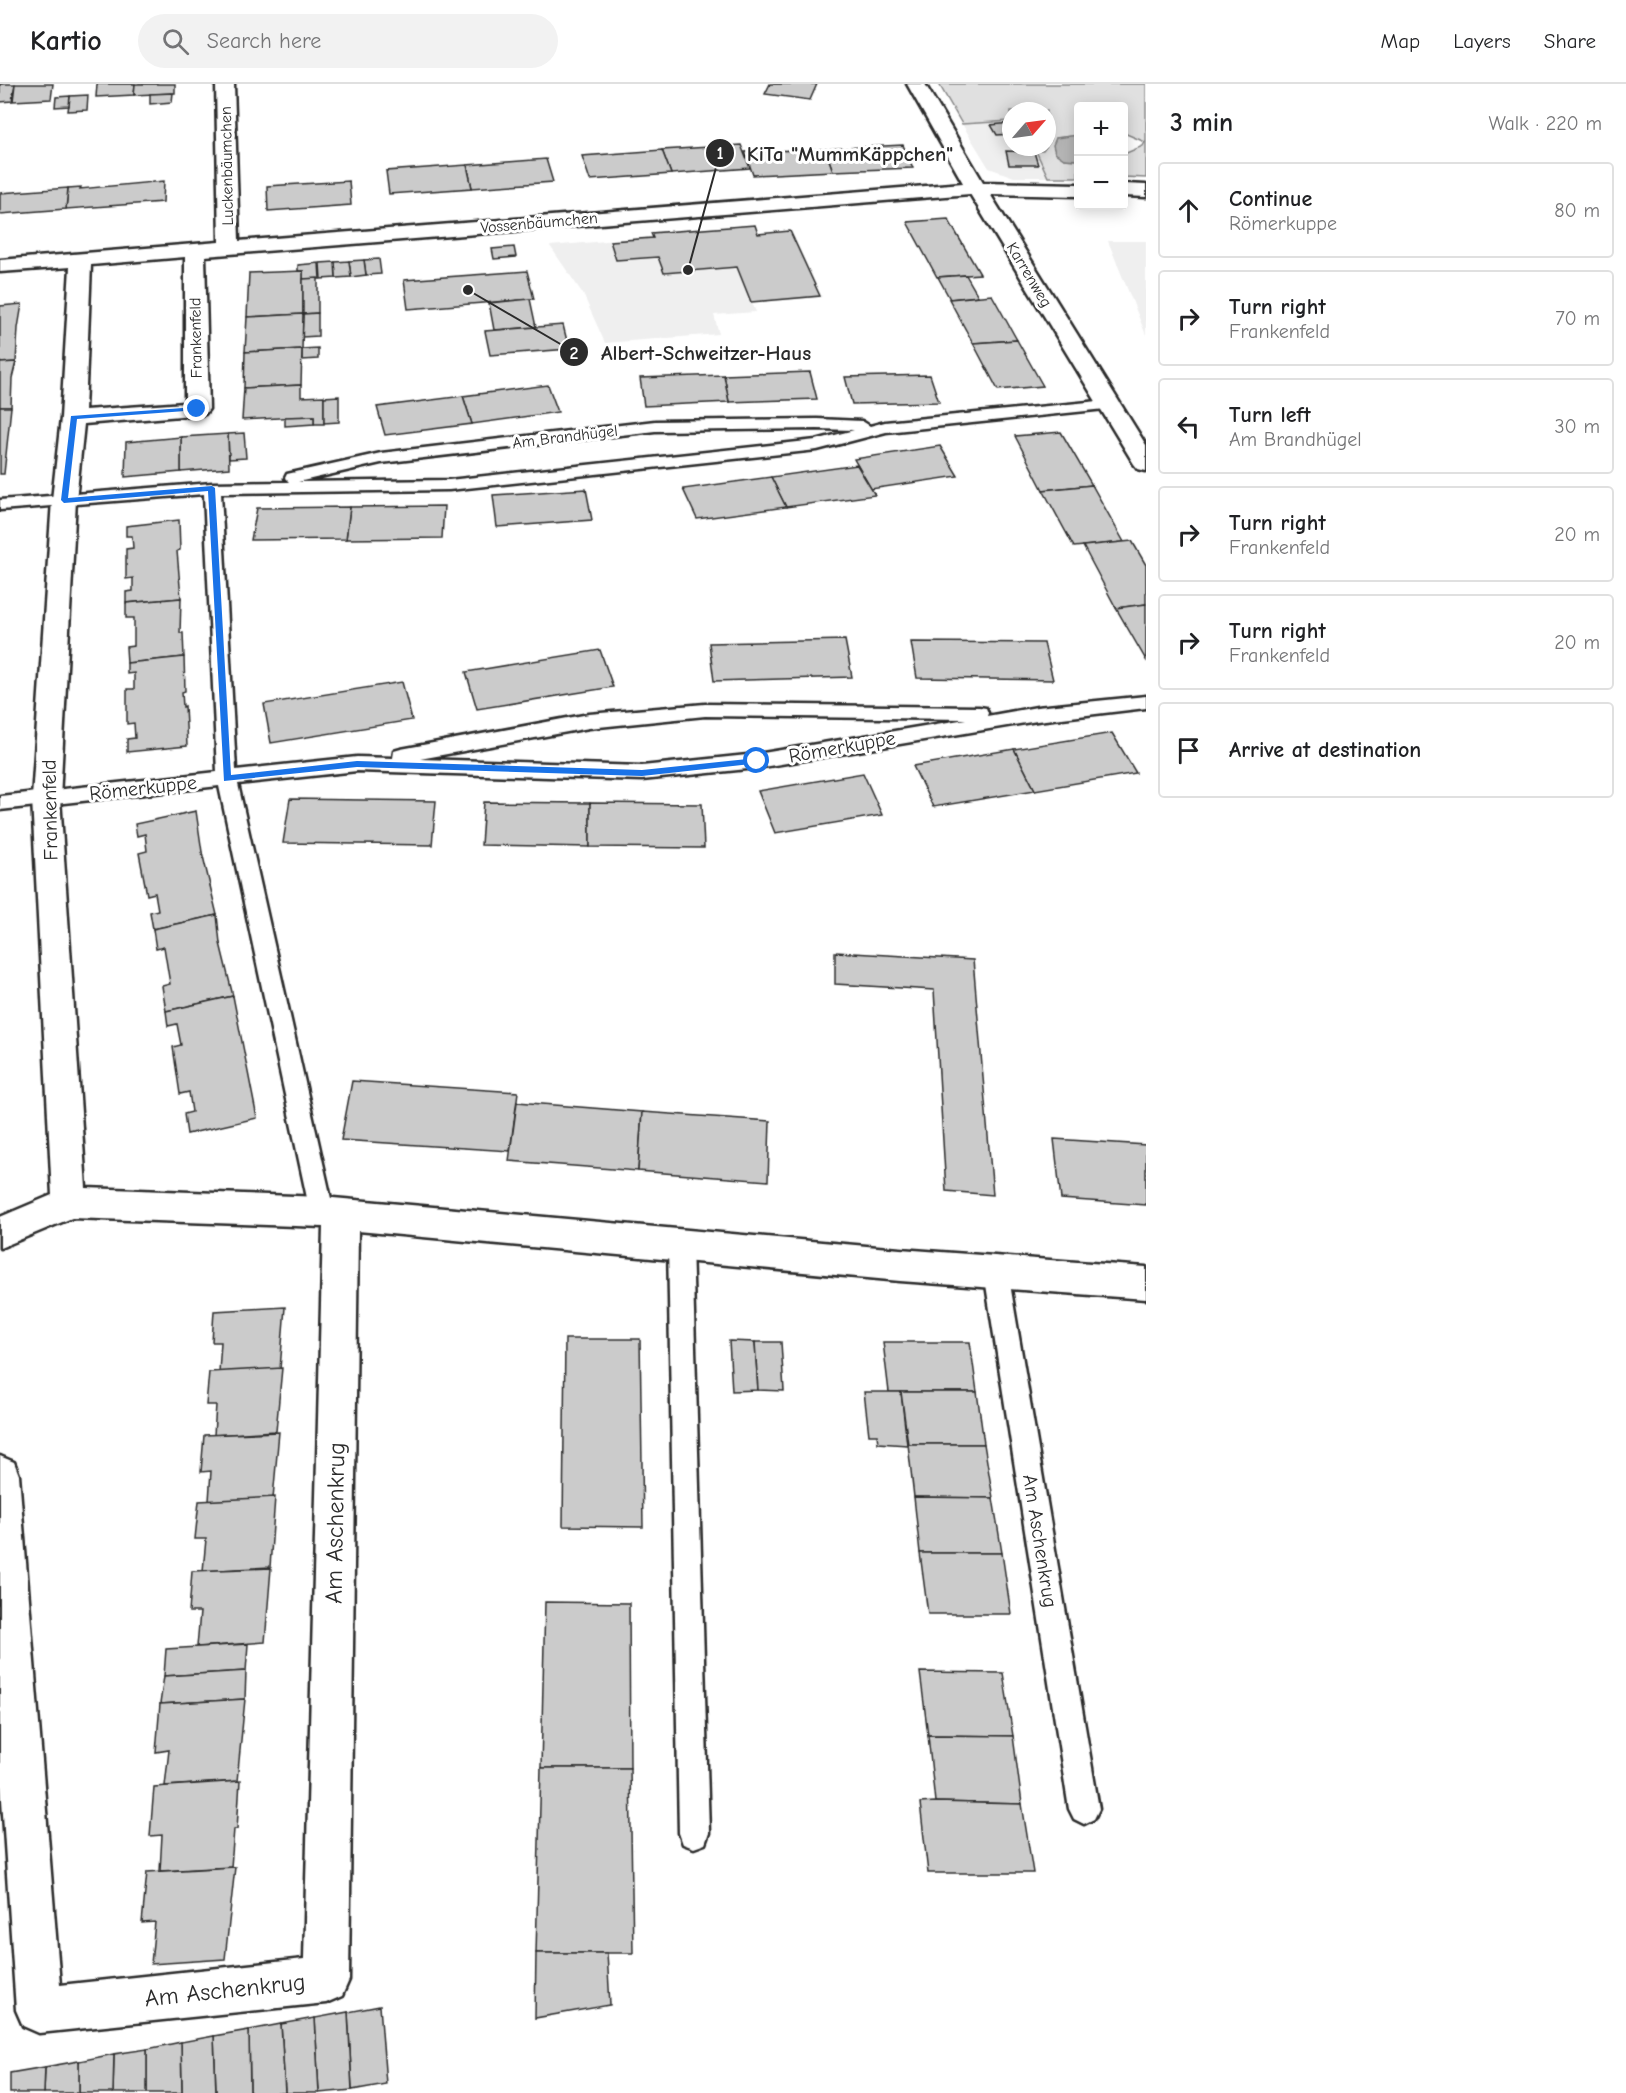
<!DOCTYPE html>
<html lang="en">
<head>
<meta charset="utf-8">
<style>
  body { margin:0; font-family:"Comic Neue",sans-serif; background:#f2f2f2; color:#202124 }
  .controls { position:absolute; right:18px; top:18px; display:grid; overflow:hidden; border-radius:6px; box-shadow:0 3px 15px #0003 }
  .controls button { width:54px; height:54px; display:grid; place-items:center; padding:0; border:0; border-bottom:2px solid #e0e0e0; background:#fff; color:#202124; font:30px sans-serif }
  .compass { position:absolute; left:1002px; top:18px; width:54px; height:54px; border-radius:50%; background:#fff; box-shadow:0 3px 15px #0003; rotate:62deg }
  .stop { position:absolute; width:18px; height:18px; margin:-14px; border:4px solid #1a73e8; border-radius:50%; background:#fff }
  .stop.end { background:#1a73e8; border-color:#fff; box-shadow:0 2px 6px #0008 }
  .list { margin:0; padding:0; list-style:none }
  h2 { display:flex; justify-content:space-between; align-items:center; height:78px; margin:0; padding:0 24px; font-size:26px }
  h2 small { font-size:20px; font-weight:400; color:#757577 }
  .list li { display:grid; grid-template-columns:39px 1fr auto; gap:18px; align-items:center; box-sizing:border-box; height:96px; margin:0 12px 12px; padding:0 12px; border:2px solid #e0e0e0; border-radius:6px }
  .list b { display:block; font-size:22px; white-space:nowrap }
  .list p { margin:0; font-size:20px; white-space:nowrap; color:#757577 }
  .list em { font-size:20px; font-style:normal; color:#757577 }
  .icon { flex:none; width:33px; height:33px; fill:none; stroke:currentColor; stroke-width:2; stroke-linecap:round; stroke-linejoin:round }
  .map { position:relative; flex:none; width:1146px; height:2009px; overflow:hidden }
  header { display:flex; align-items:center; gap:36px; box-sizing:border-box; height:84px; padding:0 30px; background:#fff; border-bottom:2px solid #e0e0e0 }
  header strong { font-size:28px }
  nav { display:flex; gap:33px; margin-inline-start:auto; font-size:21px }
  .search { width:420px; height:54px; background:#f2f2f2; display:flex; align-items:center; gap:15px; box-sizing:border-box; padding:0 21px; border-radius:33px; color:#757577; font-size:22px }
  main { display:flex }
  aside { flex:1; background:#fff }
  .map>svg:first-child { display:block }
</style>
</head>
<body>
<header>
<strong>Kartio</strong>
<div class="search"><svg class="icon" aria-label="search" viewBox="0 0 24 24"><circle cx="10" cy="10" r="6"/><path d="M15 15l6 6"/></svg>Search here</div>
<nav><a>Map</a><a>Layers</a><a>Share</a></nav>
</header>
<main>
<div class="map">
<svg width="1146" height="2009" viewBox="0 0 1146 2009">
  <rect width="100%" height="100%" fill="#fff"/>
  <filter id="ink" filterUnits="userSpaceOnUse"><feTurbulence type="fractalNoise" baseFrequency=".0167" numOctaves="2"/><feDisplacementMap in="SourceGraphic" scale="12" xChannelSelector="R" yChannelSelector="G"/><feConvolveMatrix kernelMatrix="1 2 1 2 8 2 1 2 1" color-interpolation-filters="sRGB"/></filter>
  <g filter="url(#ink)">
    <g fill="#efefef">
      <path d="M1011 37V63H1046L1043 67 1036 68 1048 93H1014L989 84 962 40Z"/>
      <path d="M755 140 759 149 791 146 822 213 752 219 756 228 714 231 719 250 605 259 583 210 550 162 651 153 650 148Z"/>
      <path d="M1108 157H1146V251Z"/>
    </g>
    <path fill="#e0e0e0" stroke="#868686" stroke-width="1.5" d="M939 0H1146V94L1124 93V70L1143 62 1145 58 1124 49V22H1078V51L1056 54 1064 75 1078 76V93H1048L1036 67H1043L1051 56 1047 50V27H1011V37L962 40Z"/>
    <path fill="#b6b6b6" stroke="#7e7e7e" stroke-width="1.5" d="M1078 51V76L1064 75 1055 69 1053 61 1056 54Z"/>
    <g fill="#cbcbcb" stroke="#2b2b2b" stroke-width="1.5">
      <path d="M0 0H15L12 17 0 18Z"/>
      <path d="M15 0H53L51 15 13 17Z"/>
      <path d="M97 0H135L134 11 96 13Z"/>
      <path d="M135 0H175V9L134 11Z"/>
      <path d="M770 0H817L810 16 765 10Z"/>
      <path d="M173 9 172 18 150 20V10Z"/>
      <path d="M88 11 87 26 68 27 70 12Z"/>
      <path d="M70 12 69 22 55 23 56 13Z"/>
      <path d="M1011 39V50L997 51 991 41Z"/>
      <path d="M741 61 750 84 671 90 662 66Z"/>
      <path d="M903 61 913 84 833 87 825 65Z"/>
      <path d="M825 65 833 87 753 91 745 68Z"/>
      <path d="M662 66 671 90 590 96 582 72Z"/>
      <path d="M1006 67 1034 68 1038 81H1009Z"/>
      <path d="M546 75 553 98 472 104 467 81Z"/>
      <path d="M467 81 472 104 389 110 386 87Z"/>
      <path d="M164 97 163 118 66 125 68 104 81 103 80 105Z"/>
      <path d="M349 97 351 121 268 127 267 102Z"/>
      <path d="M68 104 66 125 0 130V109Z"/>
      <path d="M948 135 980 190 937 193 907 138Z"/>
      <path d="M755 141 758 150 790 147 820 212 751 218 737 183 664 189 658 173 616 176 610 157 653 154 651 149Z"/>
      <path d="M514 163 516 173 494 175 492 165Z"/>
      <path d="M379 175 381 190 366 191 364 176Z"/>
      <path d="M364 176 366 191 351 193 349 177Z"/>
      <path d="M349 177 351 193 336 194 335 178Z"/>
      <path d="M335 178 336 194 321 195 320 179Z"/>
      <path d="M319 179 320 195H303V187H298V181Z"/>
      <path d="M303 187V230L247 233 249 189Z"/>
      <path d="M527 187 534 215 408 225 404 196Z"/>
      <path d="M966 191 978 212 950 215 938 193Z"/>
      <path d="M318 194V229L303 230V195Z"/>
      <path d="M992 211 1017 256 973 259 949 215Z"/>
      <path d="M530 215 536 243 494 246 489 219Z"/>
      <path d="M22 220 18 244 16 278 0 279V222Z"/>
      <path d="M318 229V252L302 253 303 230Z"/>
      <path d="M303 230 302 265 245 268 247 233Z"/>
      <path d="M563 241 569 265 490 271 485 247Z"/>
      <path d="M1017 256 1043 302 998 306 973 259Z"/>
      <path d="M318 264V275L302 276V265Z"/>
      <path d="M302 265 301 301 244 304 245 268Z"/>
      <path d="M16 278 12 294 11 323H0V279Z"/>
      <path d="M810 288 817 315 729 318 724 291Z"/>
      <path d="M724 291 729 318 644 322 640 294Z"/>
      <path d="M930 291 939 318 852 320 845 293Z"/>
      <path d="M301 301V313L324 312V340H314V332L242 336 244 304Z"/>
      <path d="M548 301 558 328 472 340 463 312Z"/>
      <path d="M339 312V338L324 339V313Z"/>
      <path d="M463 312 472 340 385 351 377 323Z"/>
      <path d="M0 323H11L4 390H0Z"/>
      <path d="M314 332V340L285 342V333Z"/>
      <path d="M1061 348 1092 401 1043 406 1015 352Z"/>
      <path d="M244 349 246 374 229 375 228 350Z"/>
      <path d="M228 350 229 384 181 388V353Z"/>
      <path d="M181 353V388L125 393 126 358Z"/>
      <path d="M940 362 958 392 871 405 854 375Z"/>
      <path d="M857 381 875 411 786 423 771 393Z"/>
      <path d="M771 393 786 423 697 435 683 405Z"/>
      <path d="M1092 401 1124 458 1074 463 1043 406Z"/>
      <path d="M586 405 592 436 497 443 493 411Z"/>
      <path d="M444 422 442 454 346 455 350 423Z"/>
      <path d="M350 423 346 455 251 456 257 424Z"/>
      <path d="M179 436 180 466 177 467 181 514 126 519V508L133 507V494L126 495V465L133 464 132 452H126V442Z"/>
      <path d="M1132 457 1146 481V520L1116 524 1083 462Z"/>
      <path d="M181 514 180 549H183L184 573 127 579 126 563 134 562V534H126V519Z"/>
      <path d="M1146 520V576L1116 524Z"/>
      <path d="M845 556 852 593 714 597 709 559Z"/>
      <path d="M911 558 1044 559 1053 596 917 594Z"/>
      <path d="M600 566 613 603 477 625 466 588Z"/>
      <path d="M184 573 185 607 182 608 183 623 185 622 187 662 127 668V655L135 654 134 639 127 640V605H134V589L127 590V579Z"/>
      <path d="M402 598 412 636 271 659 264 620Z"/>
      <path d="M1112 649 1136 689 1035 706 1014 665Z"/>
      <path d="M1014 665 1035 706 933 723 913 682Z"/>
      <path d="M863 689 882 731 775 749 758 707Z"/>
      <path d="M290 715 436 717 432 761 283 759Z"/>
      <path d="M484 718 590 719V763L481 761Z"/>
      <path d="M590 719 702 720 704 764 590 763Z"/>
      <path d="M196 727 202 768 217 831 153 845 150 828 158 826 155 809 147 811 139 769 147 767 145 750 137 752 135 740Z"/>
      <path d="M217 831 220 859 233 912 166 927 162 902 170 900 164 863 156 865 153 845Z"/>
      <path d="M835 868 973 876 993 1111 946 1107 934 906 835 900Z"/>
      <path d="M233 912 257 1034 187 1050 184 1030 192 1028 189 1008 180 1010 173 963 181 961 177 940 168 942 166 927Z"/>
      <path d="M352 997 518 1008 510 1067 341 1056Z"/>
      <path d="M517 1018 642 1028 638 1087 509 1077Z"/>
      <path d="M642 1028 770 1037 768 1097 638 1087Z"/>
      <path d="M1054 1055 1146 1061V1121L1061 1115Z"/>
      <path d="M285 1223 280 1285 219 1288 221 1258H212L214 1227Z"/>
      <path d="M565 1255H640L643 1443 563 1442Z"/>
      <path d="M729 1257 755 1258 758 1306 732 1307Z"/>
      <path d="M755 1258H781L784 1307 758 1306Z"/>
      <path d="M883 1258H970L977 1308H889Z"/>
      <path d="M282 1284 276 1347 214 1351 216 1321H206L209 1288Z"/>
      <path d="M864 1308H901L907 1361 878 1359 877 1351H869Z"/>
      <path d="M901 1308H977L984 1360H908Z"/>
      <path d="M279 1348 273 1414 209 1417 211 1387 201 1388 204 1351Z"/>
      <path d="M908 1360H984L993 1414 914 1413Z"/>
      <path d="M275 1413 270 1483 203 1487 206 1455H195L199 1417Z"/>
      <path d="M914 1413 993 1414 1002 1469H920Z"/>
      <path d="M920 1469H1002L1011 1530H928Z"/>
      <path d="M271 1484 265 1558 197 1563 200 1528H189L192 1487Z"/>
      <path d="M545 1518 629 1519 630 1684H541Z"/>
      <path d="M248 1560 246 1587 164 1592 166 1565Z"/>
      <path d="M246 1587 245 1615 160 1620 164 1592Z"/>
      <path d="M920 1588 1003 1589 1013 1652 928 1651Z"/>
      <path d="M245 1615 237 1697 165 1702 169 1666 156 1668 160 1620Z"/>
      <path d="M928 1651 1013 1652 1022 1720 935 1718Z"/>
      <path d="M541 1684H630L633 1869H536Z"/>
      <path d="M240 1697 237 1745H234L231 1783 160 1787 162 1751 150 1752 154 1703Z"/>
      <path d="M935 1718 1022 1720 1033 1789H928L920 1719Z"/>
      <path d="M235 1783 225 1875 151 1880 155 1838 142 1839 147 1788Z"/>
      <path d="M536 1869H607L610 1921 535 1934Z"/>
      <path d="M380 1922 386 2000 352 2006 348 1928Z"/>
      <path d="M348 1928 352 2006 319 2009 315 1934Z"/>
      <path d="M315 1934 319 2009H285L281 1940Z"/>
      <path d="M281 1940 285 2009H250L249 1946Z"/>
      <path d="M249 1946 250 2009H216L214 1952Z"/>
      <path d="M214 1952 216 2009H182L181 1958Z"/>
      <path d="M181 1958 182 2009H147V1965Z"/>
      <path d="M147 1965V2009H113L114 1970Z"/>
      <path d="M114 1970 113 2009H79V1977Z"/>
      <path d="M79 1977V2009H44L45 1983Z"/>
      <path d="M45 1983 44 2009H10V1989Z"/>
    </g>
    <g fill="none" stroke-linecap="round" stroke-linejoin="round">
      <defs>
        <g id="service">
          <path d="M1109 316 1115 318 1117 321 1115 324 886 348 817 366 449 406 221 409 236 686 357 673 393 674 394 667 401 665 589 630 705 620 979 623 986 624 988 629 987 632 1037 623 1146 612V624L1037 637 757 684 642 696 357 687 238 700 334 1128 330 1135 322 1138 314 1135 310 1128 219 702 0 726V712L217 688 204 410 0 426V416L212 399 289 398 285 394 287 390 381 369 655 337 817 335 862 337 870 342 885 338ZM817 345 854 346 816 356 449 396 298 398 381 379 655 347ZM705 632 966 635 757 670 642 682 420 675 589 644Z"/>
          <path d="M680 1149 688 1152 692 1160 709 1749 705 1760 694 1764 683 1760 679 1749 668 1160 672 1152Z"/>
          <path d="M996 1177 1005 1180 1008 1188 1099 1725 1094 1735 1084 1740 1074 1735 1069 1725 984 1188 987 1180Z"/>
        </g>
        <g id="minor">
          <path d="M216 0H234L239 157 963 99 907 0H925L983 98 1078 100V112L990 110 1146 361V387L1138 385 1134 380 970 110 205 172 209 325 205 330 84 340 76 416 60 714 86 1104 322 1113 900 1165 1146 1183V1215L900 1197 358 1147 349 1896 342 1912 326 1919 39 1949 23 1942 16 1926 0 1685V1372L14 1378 19 1391 60 1901 304 1875 323 1143 72 1134 0 1164V1133L52 1111 32 714 52 416 61 334 70 183 0 188V176L219 158ZM185 173V319L85 326 91 181Z"/>
          <path d="M1124 100 1146 101V113L1124 112Z"/>
        </g>
      </defs>
      <use href="#service" stroke="#2b2b2b" stroke-width="5"/>
      <use href="#minor" stroke="#2b2b2b" stroke-width="5"/>
      <use href="#service" fill="#fff" fill-rule="evenodd"/>
      <use href="#minor" fill="#fff" fill-rule="evenodd"/>
    </g>
  </g>
  <path fill="#1a73e8" d="M197 323 199 326 77 335 68 414 212 402 215 404 231 691 357 677 642 686 757 674 760 675V679L642 692 357 683 224 697 208 407 64 419 61 416 71 332Z"/>
  <g text-anchor="middle" dominant-baseline="central" stroke-width="6" stroke-linejoin="round" paint-order="stroke">
    <g font-size="16" fill="#2b2b2b" stroke="#fff">
      <text transform="translate(227 82) rotate(-91)">Luckenbäumchen</text>
      <text transform="translate(539 139) rotate(-5)">Vossenbäumchen</text>
      <text transform="translate(1029 191) rotate(59)">Karrenweg</text>
      <text transform="translate(196 254) rotate(-91)">Frankenfeld</text>
      <text transform="translate(565 353) rotate(-7)">Am Brandhügel</text>
    </g>
    <g font-size="20" fill="#2b2b2b" stroke="#fff">
      <text transform="translate(842 663) rotate(-10)">Römerkuppe</text>
      <text transform="translate(143 704) rotate(-6)">Römerkuppe</text>
      <text transform="translate(50 726) rotate(-91)">Frankenfeld</text>
      <text transform="translate(1040 1457) rotate(81)">Am Aschenkrug</text>
    </g>
    <g font-size="24" fill="#2b2b2b" stroke="#fff">
      <text transform="translate(335 1439) rotate(-89)">Am Aschenkrug</text>
      <text transform="translate(225 1906) rotate(-6)">Am Aschenkrug</text>
    </g>
  </g>
  <path fill="none" stroke="#2b2b2b" stroke-width="2" d="M688 186L720 69M468 206L574 268"/>
  <g fill="#2b2b2b" stroke="#fff" stroke-width="2">
    <circle cx="688" cy="186" r="6"/>
    <circle cx="468" cy="206" r="6"/>
    <circle cx="720" cy="69" r="15"/>
    <circle cx="574" cy="268" r="15"/>
  </g>
  <g font-size="18" text-anchor="middle" font-weight="bold" fill="#fff">
    <text x="720" y="75">1</text>
    <text x="574" y="275">2</text>
  </g>
  <g font-size="21" text-anchor="middle" font-weight="bold" fill="#2b2b2b" stroke="#fff" stroke-width="6" stroke-linejoin="round" paint-order="stroke">
    <text x="850" y="77">KiTa "MummKäppchen"</text>
    <text x="706" y="276">Albert-Schweitzer-Haus</text>
  </g>
</svg>
<div class="controls">
<button>+</button>
<button>−</button>
</div>
<svg class="compass" viewBox="-18 -18 36 36"><path d="M0-13l5 13h-10z" fill="#e53935"/><path d="M0 13l5-13h-10z" fill="#757577"/></svg>
<div class="stop" style="left:757px;top:677px"></div>
<div class="stop end" style="left:197px;top:325px"></div>
</div>
<aside>
<h2>3 min<small>Walk · 220 m</small></h2>
<ul class="list">
<li><svg class="icon" aria-label="ahead" viewBox="0 0 24 24"><path d="M12 20V5M6 11l6-6 6 6"/></svg><div><b>Continue</b><p>Römerkuppe</p></div><em>80 m</em></li>
<li><svg class="icon" aria-label="right" viewBox="0 0 24 24"><path d="M7 20v-9h11M14 6l5 5-5 5"/></svg><div><b>Turn right</b><p>Frankenfeld</p></div><em>70 m</em></li>
<li><svg class="icon" aria-label="left" viewBox="0 0 24 24"><path d="M17 20v-9H6M10 6l-5 5 5 5"/></svg><div><b>Turn left</b><p>Am Brandhügel</p></div><em>30 m</em></li>
<li><svg class="icon" aria-label="right" viewBox="0 0 24 24"><path d="M7 20v-9h11M14 6l5 5-5 5"/></svg><div><b>Turn right</b><p>Frankenfeld</p></div><em>20 m</em></li>
<li><svg class="icon" aria-label="right" viewBox="0 0 24 24"><path d="M7 20v-9h11M14 6l5 5-5 5"/></svg><div><b>Turn right</b><p>Frankenfeld</p></div><em>20 m</em></li>
<li><svg class="icon" aria-label="arrive" viewBox="0 0 24 24"><path d="M6 21V4h12l-3 4 3 4H6"/></svg><div><b>Arrive at destination</b></div></li>
</ul>
</aside>
</main>
</body>
</html>
